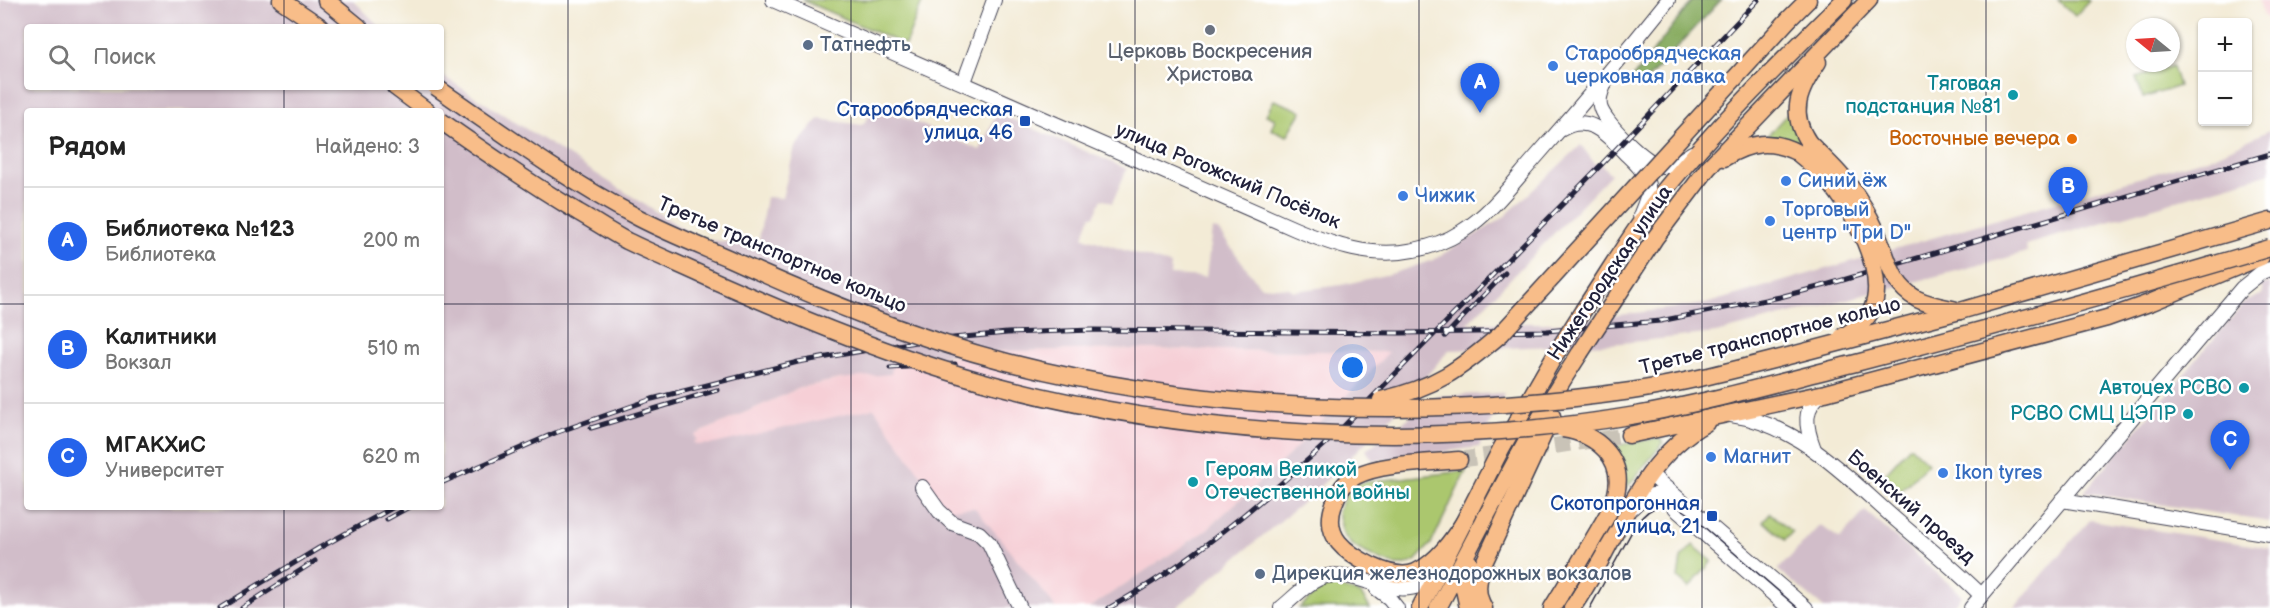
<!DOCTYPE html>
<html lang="ru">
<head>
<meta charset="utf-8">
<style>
  body { margin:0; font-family:"Balsamiq Sans",sans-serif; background:#f6f6f6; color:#222 }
  .controls { position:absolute; right:18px; top:18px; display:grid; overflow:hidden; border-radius:6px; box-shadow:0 2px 4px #0004 }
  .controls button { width:54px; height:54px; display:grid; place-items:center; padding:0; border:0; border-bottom:2px solid #e0e0e0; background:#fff; color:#222; font:30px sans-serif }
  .compass { position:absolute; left:2126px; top:18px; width:54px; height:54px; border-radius:50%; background:#fff; box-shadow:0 2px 4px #0004; rotate:288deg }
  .you { position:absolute; left:1353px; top:368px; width:21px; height:21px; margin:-15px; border:4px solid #fff; border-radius:50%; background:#1a73e8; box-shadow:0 0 0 9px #1a73e833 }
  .badge { display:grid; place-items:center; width:39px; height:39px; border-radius:50%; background:#2563eb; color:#fff; font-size:20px; font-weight:700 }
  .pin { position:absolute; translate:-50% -50px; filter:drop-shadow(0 2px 3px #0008) }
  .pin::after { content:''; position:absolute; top:32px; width:21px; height:18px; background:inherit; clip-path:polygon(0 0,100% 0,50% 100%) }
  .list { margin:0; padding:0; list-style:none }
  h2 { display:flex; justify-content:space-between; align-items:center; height:78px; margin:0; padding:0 24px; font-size:26px }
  h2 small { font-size:20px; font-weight:400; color:#767676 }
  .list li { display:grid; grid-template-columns:39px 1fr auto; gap:18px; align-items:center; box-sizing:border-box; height:108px; padding:0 24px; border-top:2px solid #e0e0e0 }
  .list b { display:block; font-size:22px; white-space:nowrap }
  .list p { margin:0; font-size:20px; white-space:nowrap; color:#767676 }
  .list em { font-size:20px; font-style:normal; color:#767676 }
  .icon { flex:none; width:33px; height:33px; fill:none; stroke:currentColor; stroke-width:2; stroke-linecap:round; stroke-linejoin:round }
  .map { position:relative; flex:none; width:2270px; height:608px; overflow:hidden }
  .search { position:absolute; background:#fff; box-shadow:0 2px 4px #0004; left:24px; top:24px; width:420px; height:66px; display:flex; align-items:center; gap:15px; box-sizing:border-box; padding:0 21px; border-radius:6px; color:#767676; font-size:22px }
  .panel { position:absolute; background:#fff; box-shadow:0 2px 4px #0004; left:24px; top:108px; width:420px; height:402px; border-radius:6px }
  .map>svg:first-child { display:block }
</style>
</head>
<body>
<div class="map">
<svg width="2270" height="608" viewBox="0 0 2270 608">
  <rect width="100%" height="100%" fill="#fff"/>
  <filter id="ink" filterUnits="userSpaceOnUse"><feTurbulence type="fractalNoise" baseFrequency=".0167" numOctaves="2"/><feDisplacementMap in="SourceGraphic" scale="12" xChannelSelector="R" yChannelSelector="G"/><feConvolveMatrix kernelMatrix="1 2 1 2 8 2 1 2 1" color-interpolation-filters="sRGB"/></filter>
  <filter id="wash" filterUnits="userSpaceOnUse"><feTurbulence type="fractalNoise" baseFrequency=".008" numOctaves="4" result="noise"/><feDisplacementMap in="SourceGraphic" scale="24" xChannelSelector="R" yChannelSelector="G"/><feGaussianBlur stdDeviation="1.35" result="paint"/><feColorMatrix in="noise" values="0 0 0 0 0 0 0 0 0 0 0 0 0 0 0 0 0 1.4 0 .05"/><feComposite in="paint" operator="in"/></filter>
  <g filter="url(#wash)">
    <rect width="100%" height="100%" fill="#f3ebd6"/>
    <g fill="#f6cfd6">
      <path d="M2259 0H2270V21L2263 15Z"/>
      <path d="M1144 349 1390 352 1289 455 1205 531 1089 608H1055L1050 600 945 509 633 462 697 440 695 435 799 388 890 368 892 362 1008 351Z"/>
    </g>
    <g fill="#d1bdc9" fill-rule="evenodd">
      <path d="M0 0H353L380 27H27V87H441V75L699 239 758 245 766 197 782 198 795 147 819 119 862 125 878 106 980 150 997 113 1127 169 1112 203 1102 199 1094 216H1091L1083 237 1171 265 1170 275 1206 277 1212 229 1218 230 1260 286 1289 288 1294 291 1341 285 1394 273 1433 260 1503 218 1581 145 1595 164 1599 163 1611 174 1468 323H1558L1705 304 2214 156 2270 130V173L2026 245 2027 252 1999 260 1716 333 1612 344 1449 350 1387 422 1308 498 1176 608H1089L1205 531 1289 455 1389 352 1144 349 1008 351 950 355 892 362 891 374 839 379 799 388 695 435 697 440 693 442 697 445 714 444 874 408 945 509 975 508 1050 600 1055 608H0ZM27 111H441V507H27Z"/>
      <path d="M2270 282V522L2084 492 2245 302 2263 294 2261 285Z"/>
      <path d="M1504 393 1479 447 1373 461 1366 450 1438 396Z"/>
      <path d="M1865 511 1962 595 1951 608H1824L1778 570 1820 525 1840 539Z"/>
      <path d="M2090 520 2270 548V608H2014Z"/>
    </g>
    <g fill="#abc76e" stroke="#667454" stroke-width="1.5">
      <path d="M802 0H923L905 45Z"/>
      <path d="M2058 0H2087L2089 1 2075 16Z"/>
      <path d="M2173 66 2179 86 2143 98 2136 78Z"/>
      <path d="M1274 100 1302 111 1287 136 1271 129 1275 119 1266 115Z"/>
      <path d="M1789 112 1791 114 1802 147 1766 137Z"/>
      <path d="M1658 438 1663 440V443L1624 491 1613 446Z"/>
      <path d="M1910 446 1928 463 1900 492 1883 476Z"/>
      <path d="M1466 471 1431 544 1415 561 1406 565H1395L1383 561 1358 549 1350 543 1343 534 1338 512 1347 492 1357 483Z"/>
      <path d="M1770 513 1792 532 1785 540 1763 521Z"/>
      <path d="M1693 545 1712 561 1689 588 1678 578 1681 558Z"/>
      <path d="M1335 586 1361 594 1370 608H1299L1323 588Z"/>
    </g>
    <path fill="#88ac61" stroke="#55674e" stroke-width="1.5" d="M1693 0H1721L1646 81H1630Z"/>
  </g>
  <g filter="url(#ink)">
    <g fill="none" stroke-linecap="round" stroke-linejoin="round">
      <path stroke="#c9c3b7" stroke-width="16" stroke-dasharray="16 8" stroke-linecap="butt" d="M1459 460 1629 435"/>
      <defs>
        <g id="minor">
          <path d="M773 0 1295 229C1333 245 1372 259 1414 250 1430 247 1447 241 1461 232 1490 214 1512 184 1535 158 1581 106 1625 54 1668 0"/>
          <path d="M964 82 994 0"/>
          <path d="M1605 83C1602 90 1598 98 1600 106 1602 120 1648 166 1662 166 1674 166 1683 159 1692 153"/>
          <path d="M1562 129C1588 113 1606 134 1624 152 1633 161 1643 169 1647 181 1651 193 1644 205 1640 216"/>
          <path d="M1731 415C1798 424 1846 476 1895 519 1924 544 1954 568 1981 595"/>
          <path d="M1814 449C1806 428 1801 406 1824 393"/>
          <path d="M1650 474 1806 608"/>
          <path d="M922 487 939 511 952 523 979 533 989 543 1020 608"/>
          <path d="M2062 500 2270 534"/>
          <path d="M1632 508C1650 490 1662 490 1678 511L1789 608"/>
          <path d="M1377 589 1389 598 1397 608"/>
          <path d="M1281 608C1295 597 1309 580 1327 576 1359 569 1402 608 1436 575"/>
          <path d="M1971 608 2242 288 2262 272 2270 269"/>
        </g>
        <g id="major">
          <path d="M281 0 321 27"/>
          <path d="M326 0 359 27"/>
          <path d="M1789 19 1808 0"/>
          <path d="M395 87 427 111"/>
          <path d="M1809 143C1788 113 1799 90 1818 62"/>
          <path d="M1724 158C1749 142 1772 139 1798 153"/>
          <path d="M1610 307 1655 238 1708 168 1869 0"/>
          <path d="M1584 309C1610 270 1634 229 1663 192 1718 124 1781 62 1844 0"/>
          <path d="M1960 311 2270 221"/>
          <path d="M1629 435 1825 393 2107 318 2152 302 2261 257"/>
          <path d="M1459 460C1430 463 1381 463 1356 476 1344 482 1338 491 1334 504 1322 537 1346 553 1372 566 1385 572 1402 578 1416 572 1438 561 1453 539 1466 519"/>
          <path d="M1420 608 1501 449 1555 355"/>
          <path d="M1438 608C1484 522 1526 435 1580 353"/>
          <path d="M1468 608 1464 589 1469 562"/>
          <path d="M1484 608C1475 593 1478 580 1483 565L1552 416"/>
          <path d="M1552 608 1560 595"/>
          <path d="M1572 608C1616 547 1635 462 1706 423"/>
        </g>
      </defs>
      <use href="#minor" stroke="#414052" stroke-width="16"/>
      <use href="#major" stroke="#414052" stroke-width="19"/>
      <use href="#minor" stroke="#fff" stroke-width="14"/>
      <use href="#major" stroke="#f8bd89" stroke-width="16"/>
      <path stroke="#22223b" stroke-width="1.5" d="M1590 608 1636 524C1652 504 1667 498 1689 514L1798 608"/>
      <defs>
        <g id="rail">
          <path d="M1445 336 1505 273"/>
          <path d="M890 368 955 364"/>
          <path d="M591 428 717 390"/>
          <path d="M441 483 555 433 652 399 798 362 921 341 1007 333 1092 330 1400 333 1547 331 1660 321 1780 297 1826 285 2270 154"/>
          <path d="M387 519 409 507"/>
          <path d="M220 608 319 548 394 507"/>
          <path d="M242 608 315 561"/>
          <path d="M1109 608C1191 563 1264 500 1333 437L1601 165 1758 0"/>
        </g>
      </defs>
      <use href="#rail" stroke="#22223b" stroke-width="5"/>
      <use href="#rail" stroke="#fff" stroke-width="3" stroke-dasharray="9" stroke-linecap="butt"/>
      <defs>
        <g id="major-bridge">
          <path d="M436 87C502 133 568 181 639 218 668 233 698 245 728 258 818 299 911 337 1007 362 1207 413 1427 420 1631 391 1679 384 1726 372 1773 360 1836 344 1898 327 1960 311"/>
          <path d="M441 121C486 153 530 183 578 212 594 221 610 232 627 241 656 255 686 267 715 281 806 321 898 359 995 385 1196 438 1431 450 1636 415 1709 402 1780 382 1852 364 1992 328 2131 289 2270 248"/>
          <path d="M1809 143C1826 160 1845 177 1858 198 1866 210 1874 225 1879 238 1889 262 1892 285 1917 299 1929 305 1943 307 1956 310"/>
          <path d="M1798 153C1808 162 1820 171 1829 182 1852 208 1888 274 1872 309 1866 322 1854 330 1842 337"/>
          <path d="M1580 353 1610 307"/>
          <path d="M1555 355 1584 309"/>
          <path d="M1381 400C1436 387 1459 370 1501 334L1789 19"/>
          <path d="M1560 595C1573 574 1585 553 1598 531 1604 520 1613 508 1616 494 1625 458 1596 434 1563 429"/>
        </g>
      </defs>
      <use href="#major-bridge" stroke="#414052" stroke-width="19" stroke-linecap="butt"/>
      <use href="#major-bridge" stroke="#f8bd89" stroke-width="16"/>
    </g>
  </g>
  <path fill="none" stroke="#22223b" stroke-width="1.5" stroke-opacity="0.55" d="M284 0V27M568 0V608M851 0V608M1135 0V608M1419 0V608M1702 0V608M1986 0V608M284 87V111M0 304H27M441 304H2270M284 507V608"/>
  <circle fill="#6b7280" stroke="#fff" stroke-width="2" cx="1210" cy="30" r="6"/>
  <g fill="#5c6f8a" stroke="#fff" stroke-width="2">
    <circle cx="808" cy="45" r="6"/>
    <circle cx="1260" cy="574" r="6"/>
  </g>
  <g fill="#3f7fe0" stroke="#fff" stroke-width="2">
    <circle cx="1553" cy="66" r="6"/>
    <circle cx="1786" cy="181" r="6"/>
    <circle cx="1403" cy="196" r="6"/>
    <circle cx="1770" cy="221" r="6"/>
    <circle cx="1711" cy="457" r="6"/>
    <circle cx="1943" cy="473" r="6"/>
  </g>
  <g fill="#0f9aa8" stroke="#fff" stroke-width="2">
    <circle cx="2013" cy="95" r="6"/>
    <circle cx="2244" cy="388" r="6"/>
    <circle cx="2188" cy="414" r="6"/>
    <circle cx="1193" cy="482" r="6"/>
  </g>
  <g fill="#1a4fb4" stroke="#fff" stroke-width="2">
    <rect x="1019" y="115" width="12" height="12" rx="3"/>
    <rect x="1706" y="510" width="12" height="12" rx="3"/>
  </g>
  <circle fill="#e8710a" stroke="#fff" stroke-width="2" cx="2072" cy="139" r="6"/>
  <g text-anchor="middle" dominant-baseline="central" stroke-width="5" stroke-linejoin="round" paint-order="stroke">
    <g font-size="20" fill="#4e5e75" stroke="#fff" text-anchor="start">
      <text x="820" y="45">Татнефть</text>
      <text x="1272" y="574">Дирекция железнодорожных вокзалов</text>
    </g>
    <g font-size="20" fill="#5b616d" stroke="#fff">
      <text x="1210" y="52">Церковь Воскресения<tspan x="1210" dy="23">Христова</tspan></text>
    </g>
    <g font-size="20" fill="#366cbe" stroke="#fff" text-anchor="start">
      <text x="1565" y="54">Старообрядческая<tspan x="1565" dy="23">церковная лавка</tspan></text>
      <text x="1798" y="181">Синий ёж</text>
      <text x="1415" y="196">Чижик</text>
      <text x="1782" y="210">Торговый<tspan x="1782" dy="23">центр "Три D"</tspan></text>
      <text x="1723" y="457">Магнит</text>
      <text x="1955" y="473">Ikon tyres</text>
    </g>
    <g font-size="20" fill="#0d838f" stroke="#fff" text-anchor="end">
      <text x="2001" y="84">Тяговая<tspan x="2001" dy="23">подстанция №81</tspan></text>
      <text x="2232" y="388">Автоцех РСВО</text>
      <text x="2176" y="414">РСВО СМЦ ЦЭПР</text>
      <text x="1205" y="470" text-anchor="start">Героям Великой<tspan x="1205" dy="23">Отечественной войны</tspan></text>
    </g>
    <g font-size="20" fill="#164399" stroke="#fff" text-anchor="end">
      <text x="1013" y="110">Старообрядческая<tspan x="1013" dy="23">улица, 46</tspan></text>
      <text x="1700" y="504">Скотопрогонная<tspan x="1700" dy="23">улица, 21</tspan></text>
    </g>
    <g font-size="20" fill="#c56008" stroke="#fff" text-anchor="end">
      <text x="2060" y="139">Восточные вечера</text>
    </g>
    <g font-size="20" fill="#22223b" stroke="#fff">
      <text transform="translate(1228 176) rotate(23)">улица Рогожский Посёлок</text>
      <text transform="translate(782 255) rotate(23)">Третье транспортное кольцо</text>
      <text transform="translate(1610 273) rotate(-56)">Нижегородская улица</text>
      <text transform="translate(1770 336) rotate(-14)">Третье транспортное кольцо</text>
      <text transform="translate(1911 507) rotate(41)">Боенский проезд</text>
    </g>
  </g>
</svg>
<div class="controls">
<button>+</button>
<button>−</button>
</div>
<svg class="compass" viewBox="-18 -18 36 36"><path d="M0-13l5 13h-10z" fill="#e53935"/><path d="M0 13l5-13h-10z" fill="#767676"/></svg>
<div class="you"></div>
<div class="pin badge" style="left:1480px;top:113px">A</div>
<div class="pin badge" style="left:2068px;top:217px">B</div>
<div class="pin badge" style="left:2230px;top:470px">C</div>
<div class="search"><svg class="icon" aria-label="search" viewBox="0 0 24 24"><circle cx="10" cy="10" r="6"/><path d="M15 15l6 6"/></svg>Поиск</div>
<section class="panel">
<h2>Рядом<small>Найдено: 3</small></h2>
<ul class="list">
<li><span class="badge">A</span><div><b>Библиотека №123</b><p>Библиотека</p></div><em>200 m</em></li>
<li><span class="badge">B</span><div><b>Калитники</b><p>Вокзал</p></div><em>510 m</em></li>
<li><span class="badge">C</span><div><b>МГАКХиС</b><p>Университет</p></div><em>620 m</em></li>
</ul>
</section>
</div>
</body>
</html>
